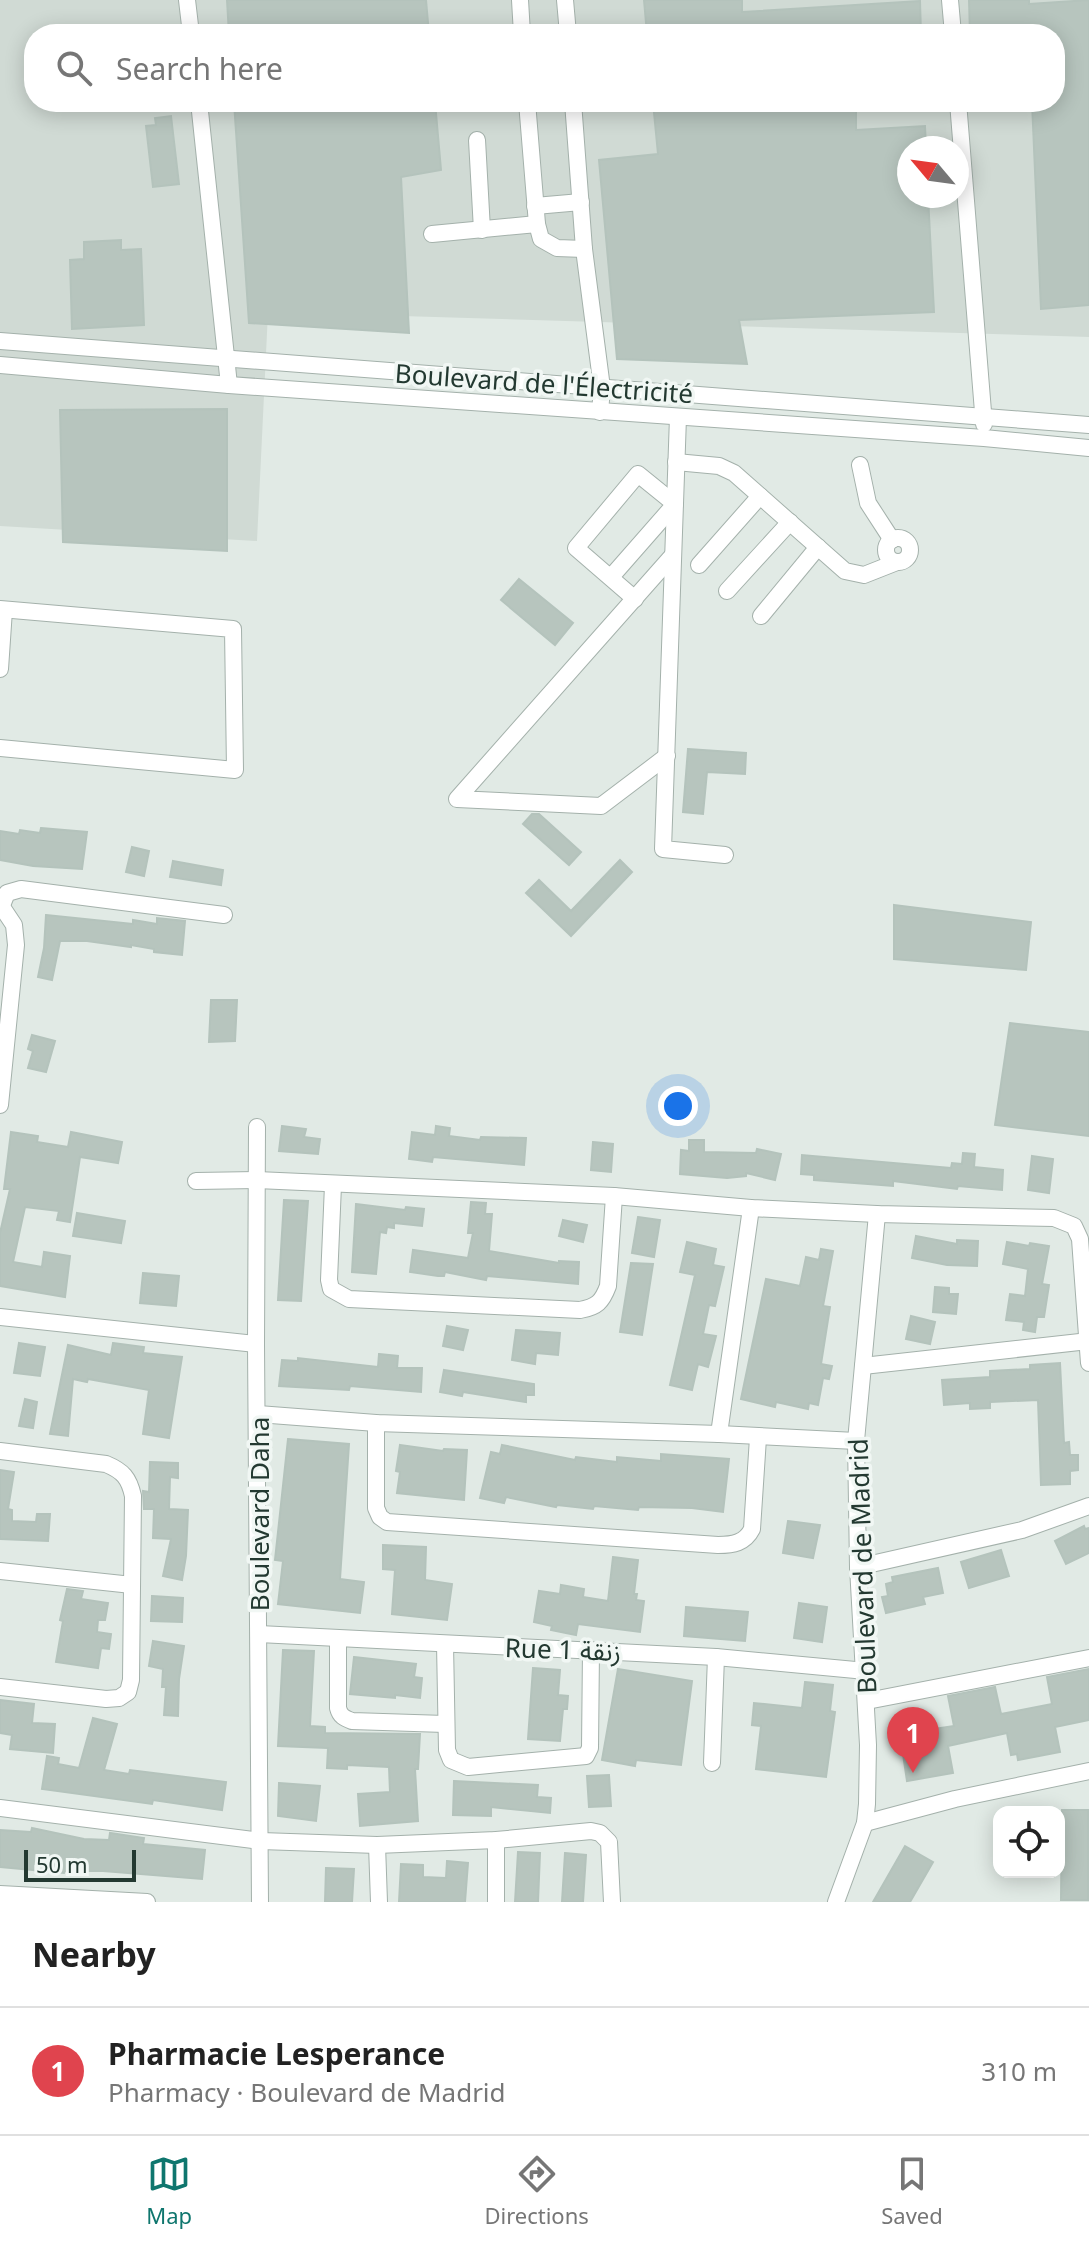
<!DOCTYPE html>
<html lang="en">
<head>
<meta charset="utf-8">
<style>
  body { margin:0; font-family:"Noto Sans","Noto Sans Arabic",sans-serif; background:#f6f6f6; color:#222 }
  .controls { position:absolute; right:24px; bottom:24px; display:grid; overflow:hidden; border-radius:16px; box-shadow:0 4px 20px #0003 }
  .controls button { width:72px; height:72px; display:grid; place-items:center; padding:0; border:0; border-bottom:2px solid #e0e0e0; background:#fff; color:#222; font:40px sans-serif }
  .compass { position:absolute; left:897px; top:136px; width:72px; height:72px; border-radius:50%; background:#fff; box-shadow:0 4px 20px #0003; rotate:299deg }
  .scale { position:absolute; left:24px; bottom:20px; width:112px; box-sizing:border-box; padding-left:8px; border:4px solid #233931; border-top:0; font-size:22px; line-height:28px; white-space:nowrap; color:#233931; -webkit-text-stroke:6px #f1f7f4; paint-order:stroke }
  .you { position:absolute; left:678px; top:1106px; width:28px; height:28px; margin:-20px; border:6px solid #fff; border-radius:50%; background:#1a73e8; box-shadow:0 0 0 12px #1a73e833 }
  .badge { display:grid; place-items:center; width:52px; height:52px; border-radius:50%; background:#0f766e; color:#fff; font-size:26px; font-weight:700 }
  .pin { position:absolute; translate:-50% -66px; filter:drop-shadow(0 2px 4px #0008) }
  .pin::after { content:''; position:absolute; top:42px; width:28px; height:24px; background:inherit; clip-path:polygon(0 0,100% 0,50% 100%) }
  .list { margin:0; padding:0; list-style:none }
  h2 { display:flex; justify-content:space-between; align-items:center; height:104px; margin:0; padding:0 32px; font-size:34px }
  h2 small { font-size:26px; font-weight:400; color:#767676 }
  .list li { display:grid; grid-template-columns:52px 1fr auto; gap:24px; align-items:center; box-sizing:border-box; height:128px; padding:0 32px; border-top:2px solid #e0e0e0 }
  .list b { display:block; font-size:30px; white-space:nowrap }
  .list p { margin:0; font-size:26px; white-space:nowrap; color:#767676 }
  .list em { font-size:26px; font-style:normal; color:#767676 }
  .icon { flex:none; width:44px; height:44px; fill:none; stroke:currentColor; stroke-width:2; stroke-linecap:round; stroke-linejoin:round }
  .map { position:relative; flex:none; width:1089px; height:1902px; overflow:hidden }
  .search { position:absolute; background:#fff; box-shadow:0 4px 20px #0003; left:24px; right:24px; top:24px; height:88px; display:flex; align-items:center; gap:20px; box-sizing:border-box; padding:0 28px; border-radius:32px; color:#767676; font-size:30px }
  .sheet { height:232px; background:#fff }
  nav { display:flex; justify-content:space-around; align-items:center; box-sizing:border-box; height:112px; border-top:2px solid #e0e0e0; background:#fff; font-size:22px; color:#767676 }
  nav a { display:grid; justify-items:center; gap:4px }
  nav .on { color:#0f766e }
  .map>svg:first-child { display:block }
</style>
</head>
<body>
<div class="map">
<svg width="1089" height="1902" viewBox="0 0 1089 1902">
  <rect width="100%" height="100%" fill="#e1eae5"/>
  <path fill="#d0dad4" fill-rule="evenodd" d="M0 0H1089V337L268 312 257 541 0 526ZM34 34H1055V102H34ZM909 148H957V196H909Z"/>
  <g fill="#b7c5be" stroke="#b4c3bc" stroke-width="2">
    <path d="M227 0H426L429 34H229Z"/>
    <path d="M644 0H742V12L920 1 921 34H647Z"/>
    <path d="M969 0H1029V4L1089 0V305L1041 309 1032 102H1055V34H970Z"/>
    <path d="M234 102H435L441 170 401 177 409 333 249 323Z"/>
    <path d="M653 102H856V130L925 126 926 148H909V196H928L934 312 739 320 747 364 617 359 599 160 658 154Z"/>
    <path d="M171 116 179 184 153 187 146 126 156 125 155 118Z"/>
    <path d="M121 240V250L141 249 144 325 72 329 70 260 84 259V242Z"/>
    <path d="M227 409V551L63 542 60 410Z"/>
    <path d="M519 579 573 623 555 645 501 600Z"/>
    <path d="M688 749 746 753 745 774 707 772 703 814 683 812Z"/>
    <path d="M532 814H539L581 852 569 865 523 824Z"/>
    <path d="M41 828 87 832 82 869 33 866 0 860V831L19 834 20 830 40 833Z"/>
    <path d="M132 847 149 851 144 876 126 872Z"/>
    <path d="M620 860 632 872 571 936 526 893 539 880 571 911Z"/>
    <path d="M173 861 223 870 221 885 170 877Z"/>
    <path d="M894 905 1031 922 1026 970 894 959Z"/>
    <path d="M46 915 133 924V920L157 924V918L185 921 182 955 154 952V949L131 945V947L87 941H60L52 980 38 977 44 948Z"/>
    <path d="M211 1000H237L235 1041 209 1042Z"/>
    <path d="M1010 1023 1089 1032V1136L995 1125Z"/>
    <path d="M32 1035 55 1041 46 1072 28 1068 33 1051 28 1049Z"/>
    <path d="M282 1126 306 1129 304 1137 320 1139 318 1154 279 1151Z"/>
    <path d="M436 1126 450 1128 449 1136 480 1140 481 1137 526 1138 524 1165 433 1157 432 1162 409 1159 412 1132 435 1135Z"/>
    <path d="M11 1132 38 1136 37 1142 68 1147 71 1132 122 1142 118 1163 80 1157 70 1222 57 1220 59 1211 25 1207 13 1262 42 1267 44 1252 70 1256 65 1297 0 1286V1233L10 1189H4Z"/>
    <path d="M689 1140H704V1152L756 1153 757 1149 781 1154 775 1180 746 1173V1176L727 1178 680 1174 681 1150 689 1151Z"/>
    <path d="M593 1142 613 1144 611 1172 591 1170Z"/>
    <path d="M963 1153 975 1154 974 1167 1003 1170 1002 1190 958 1186 957 1189 893 1181V1186L868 1184 814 1180V1175L801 1174 802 1155 951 1168 952 1163 962 1164Z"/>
    <path d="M1032 1156 1053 1159 1049 1193 1028 1190Z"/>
    <path d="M284 1200 308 1201 301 1301 278 1300Z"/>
    <path d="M471 1202 486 1203 485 1214H492L489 1251 559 1263V1261L579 1262 578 1284 487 1276 486 1280 445 1272 444 1276H438L410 1272 413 1250 468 1258 473 1233H468Z"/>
    <path d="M356 1204 405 1210 406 1207 424 1209 422 1226 394 1223V1228L387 1227 386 1233 380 1232 376 1274 352 1272Z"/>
    <path d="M77 1213 125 1221 121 1243 73 1236Z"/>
    <path d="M638 1217 660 1220 654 1257 632 1253Z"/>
    <path d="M563 1220 587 1225 583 1242 559 1236Z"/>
    <path d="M916 1236 957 1244V1240L978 1241 977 1266 947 1265 912 1258Z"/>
    <path d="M687 1242 716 1249 713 1265 724 1267 715 1306 709 1305 703 1334 716 1336 708 1367 698 1364 692 1390 670 1385 695 1275 680 1272Z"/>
    <path d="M1007 1242 1029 1246 1030 1243 1049 1246 1042 1284 1049 1285 1044 1317H1037L1035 1332 1023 1330 1024 1322 1006 1320 1010 1294 1025 1296 1028 1269 1003 1264Z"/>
    <path d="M821 1249 833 1251 823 1306 830 1307 821 1364 832 1366 829 1379 823 1378 818 1405 809 1403 808 1409 776 1402 775 1407 741 1399 766 1279 800 1286 806 1257 819 1260Z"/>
    <path d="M631 1263 653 1264 642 1335 620 1332Z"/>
    <path d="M143 1273 179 1276 176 1306 140 1303Z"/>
    <path d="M935 1287 949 1288V1294H958L956 1314 933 1312Z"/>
    <path d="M911 1316 935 1322 930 1344 906 1339Z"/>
    <path d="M447 1326 468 1330 463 1350 443 1346Z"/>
    <path d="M516 1330 560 1333 558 1355 536 1353 535 1364 512 1360Z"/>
    <path d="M19 1343 45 1347 40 1376 14 1373Z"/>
    <path d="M113 1343 144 1347 143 1353 182 1357 169 1438 143 1434 149 1390 88 1379 87 1382 73 1379 68 1436 50 1434 68 1345 111 1355Z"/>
    <path d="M379 1354 398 1356 397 1368H422L421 1392 350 1386 349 1390 279 1386 282 1360 298 1361V1358L378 1367Z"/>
    <path d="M1060 1363 1064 1443 1069 1442 1070 1455H1078V1470L1070 1471V1484L1041 1485 1038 1400 990 1402V1408L970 1409V1403L944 1405 942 1380 990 1377V1371L1030 1369V1365Z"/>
    <path d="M444 1370 534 1384V1395H526V1402L463 1392 462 1396 440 1392Z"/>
    <path d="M25 1399 37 1402 33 1428 19 1426Z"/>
    <path d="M288 1439 349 1444 340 1579 364 1582 360 1613 278 1604 283 1561 275 1560Z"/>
    <path d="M400 1445 443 1451 444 1449 467 1450 464 1500 397 1493 400 1472 396 1471Z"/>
    <path d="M502 1445 575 1460 576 1457 617 1462V1457L661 1461V1454L729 1459 723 1512 692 1508 639 1507 638 1510 594 1506 593 1509 557 1505 556 1507 506 1497 504 1503 480 1498 491 1452 500 1454Z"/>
    <path d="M150 1462 178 1463V1478L170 1477 169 1509 188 1510 186 1556 182 1580 163 1576 171 1539 153 1538 154 1509H144L143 1491 149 1492Z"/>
    <path d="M0 1470 14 1472 8 1509 12 1510V1521L36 1522 37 1514H50L48 1541 0 1539Z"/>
    <path d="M788 1521 820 1525 813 1558 783 1553Z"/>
    <path d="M1084 1526 1085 1529 1089 1528V1553L1066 1564 1055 1541Z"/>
    <path d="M383 1545 426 1547 425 1580 452 1584 447 1620 392 1614 395 1570 383 1569Z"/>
    <path d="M1001 1550 1009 1576 969 1588 961 1562Z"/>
    <path d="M613 1557 638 1560 634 1594H637L636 1600 644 1601 640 1632 578 1624 576 1635 551 1630 552 1626 534 1622 539 1591 560 1594 561 1585 584 1589 583 1597 608 1601Z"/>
    <path d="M938 1568 943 1593 923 1597 925 1604 886 1613 882 1597 888 1596 886 1584 893 1582 892 1577Z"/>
    <path d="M67 1589 83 1591 81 1599 108 1603 105 1620H98L97 1632 111 1634 109 1649 101 1648 98 1668 56 1662 63 1621 60 1620Z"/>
    <path d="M152 1596 183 1598 182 1622 151 1621Z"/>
    <path d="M799 1603 827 1607 822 1642 794 1638Z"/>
    <path d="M686 1607 748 1612 745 1641 684 1636Z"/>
    <path d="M153 1641 184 1646 179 1679 178 1716 164 1715 166 1687H162L163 1669 149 1666Z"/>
    <path d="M283 1650 314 1651 310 1726 325 1727V1733L420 1734 418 1769H415L418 1821 360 1826 358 1794 390 1792 389 1767 347 1765V1769L327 1768 328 1748 278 1746Z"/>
    <path d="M354 1657 416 1664 414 1677 422 1678 420 1698 395 1695V1698L350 1694Z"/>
    <path d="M533 1668 560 1670 558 1695 568 1696 567 1709H563L560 1741 528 1739Z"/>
    <path d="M618 1669 692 1681 681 1765 636 1760 635 1766 602 1760Z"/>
    <path d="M1089 1669V1720L1055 1727 1060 1752 1018 1760 1017 1754 1011 1755 1007 1733 948 1746 953 1773 907 1781 900 1734 954 1726 948 1696 995 1687 1001 1714 1052 1704 1047 1677Z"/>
    <path d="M805 1682 833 1685 830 1711 835 1712 826 1777 756 1769 761 1726 752 1725 754 1703 802 1708Z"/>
    <path d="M0 1700 34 1704 32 1723 55 1724 53 1753 10 1749 12 1735 0 1733Z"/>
    <path d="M93 1718 117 1724 104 1770 129 1774 130 1770 226 1782 222 1810 153 1800 152 1804 42 1789 47 1756 59 1758 58 1764 79 1768Z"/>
    <path d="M609 1775 611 1806 589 1807 587 1776Z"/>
    <path d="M454 1781 538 1785 537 1797 551 1798 550 1813 491 1807V1816L453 1815Z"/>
    <path d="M279 1783 320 1786 316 1821 278 1816Z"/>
    <path d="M1062 1810H1088V1900H1061Z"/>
    <path d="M32 1828 84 1839 109 1840 110 1833 144 1838 143 1844 205 1850 202 1879 103 1871H65L64 1873 0 1867V1830L31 1832Z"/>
    <path d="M905 1846 933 1862 910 1902H873Z"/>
    <path d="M518 1852 540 1853 538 1902H515Z"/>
    <path d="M565 1853 586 1855 583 1902H562Z"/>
    <path d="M447 1861 468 1863 465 1902H399L401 1864 423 1865V1877L446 1878Z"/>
    <path d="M326 1868 354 1869 352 1902H325Z"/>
  </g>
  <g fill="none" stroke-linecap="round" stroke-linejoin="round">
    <defs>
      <g id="minor">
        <path d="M187 0 191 34"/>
        <path d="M520 0 522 34"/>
        <path d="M565 0 568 34"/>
        <path d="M950 0 953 34"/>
        <path d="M199 102 229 385"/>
        <path d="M527 102 537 224 541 239 557 248 584 249"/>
        <path d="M573 102 584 249 602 388 600 412"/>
        <path d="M958 102 984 424"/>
        <path d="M477 140 482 230"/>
        <path d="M535 206 581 202"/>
        <path d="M432 234 537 224"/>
        <path d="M0 341 1089 425"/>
        <path d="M0 365 229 385 984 438 1089 448"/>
        <path d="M678 417 663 849 725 855"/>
        <path d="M676 462 719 466 734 473 845 571 864 575 897 562"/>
        <path d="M860 465 868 503 892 540"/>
        <circle cx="898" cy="550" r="12"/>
        <path d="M699 565 760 496"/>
        <path d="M611 577 675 504 638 474 576 548 635 599"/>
        <path d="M727 591 790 522"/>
        <path d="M0 609 233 629 235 770 0 748"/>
        <path d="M761 616 818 547"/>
        <path d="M0 669 4 610"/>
        <path d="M667 756 601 806 457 799 673 555"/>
        <path d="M0 910 7 893 21 889 224 915"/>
        <path d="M0 1105 16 945 14 925 2 907"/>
        <path d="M257 1127 256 1344 260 1902"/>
        <path d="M196 1181 257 1180 614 1196 751 1208 877 1214 1054 1218 1074 1226 1080 1239 1089 1363"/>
        <path d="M333 1185 329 1280 331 1289 349 1299 580 1310C597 1307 602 1302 608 1286L614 1196"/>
        <path d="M0 1317 256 1344"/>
        <path d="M863 1366 1089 1341"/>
        <path d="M258 1414 376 1423 719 1434 856 1441"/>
        <path d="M376 1423V1508L380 1517 387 1522 718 1545C733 1545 745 1543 752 1529L758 1438"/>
        <path d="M719 1434 751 1208"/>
        <path d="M0 1451 106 1464C123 1471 129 1478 133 1496L131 1680 128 1692 119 1698 106 1699 0 1687"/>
        <path d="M858 1567 1022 1530 1089 1506"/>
        <path d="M0 1571 132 1585"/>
        <path d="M259 1634 716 1657 866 1671"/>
        <path d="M338 1639V1708C340 1716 344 1718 352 1721L445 1724"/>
        <path d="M445 1644 447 1750 451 1760 468 1767 586 1756 590 1748 591 1650"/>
        <path d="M867 1701 1089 1658"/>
        <path d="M712 1763 716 1657"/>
        <path d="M0 1808 261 1841 377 1845 496 1840 591 1831 600 1833 609 1842 612 1902"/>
        <path d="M865 1823 955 1799 1089 1771"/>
        <path d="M377 1845 379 1902"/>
        <path d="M0 1894 147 1902"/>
        <path d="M496 1902V1840"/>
        <path d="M836 1902 865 1823 867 1804 868 1745 858 1567 856 1441 877 1214"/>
      </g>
    </defs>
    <use href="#minor" stroke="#a4b1ab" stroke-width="18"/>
    <use href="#minor" stroke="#fff" stroke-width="16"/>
  </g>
  <g text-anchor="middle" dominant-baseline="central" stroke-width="7" stroke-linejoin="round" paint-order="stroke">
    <g font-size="26" fill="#233931" stroke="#f1f7f4">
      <text transform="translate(544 383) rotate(4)">Boulevard de l'Électricité</text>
      <text transform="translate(259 1514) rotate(-90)">Boulevard Daha</text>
      <text transform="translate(862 1566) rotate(-92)">Boulevard de Madrid</text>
      <text transform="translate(563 1649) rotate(2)">Rue 1 زنقة</text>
    </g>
  </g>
</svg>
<div class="controls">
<button><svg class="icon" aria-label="locate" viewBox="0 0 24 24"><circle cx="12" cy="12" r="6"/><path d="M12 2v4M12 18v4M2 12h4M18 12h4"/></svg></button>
</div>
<svg class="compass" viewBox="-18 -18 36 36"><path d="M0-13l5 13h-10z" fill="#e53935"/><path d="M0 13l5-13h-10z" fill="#767676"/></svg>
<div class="scale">50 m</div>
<div class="you"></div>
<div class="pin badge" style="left:913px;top:1773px;background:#e0444e">1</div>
<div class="search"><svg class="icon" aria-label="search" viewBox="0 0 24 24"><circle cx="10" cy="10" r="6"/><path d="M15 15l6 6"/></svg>Search here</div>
</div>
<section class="sheet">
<h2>Nearby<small></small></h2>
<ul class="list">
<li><span class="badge" style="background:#e0444e">1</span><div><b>Pharmacie Lesperance</b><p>Pharmacy · Boulevard de Madrid</p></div><em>310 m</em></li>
</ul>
</section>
<nav>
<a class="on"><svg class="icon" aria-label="map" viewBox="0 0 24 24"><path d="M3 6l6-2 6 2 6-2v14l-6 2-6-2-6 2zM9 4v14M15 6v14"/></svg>Map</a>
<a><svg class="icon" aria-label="directions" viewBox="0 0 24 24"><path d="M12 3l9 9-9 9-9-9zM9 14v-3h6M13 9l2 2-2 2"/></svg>Directions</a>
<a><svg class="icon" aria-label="saved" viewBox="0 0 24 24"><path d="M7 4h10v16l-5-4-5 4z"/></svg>Saved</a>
</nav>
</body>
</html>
